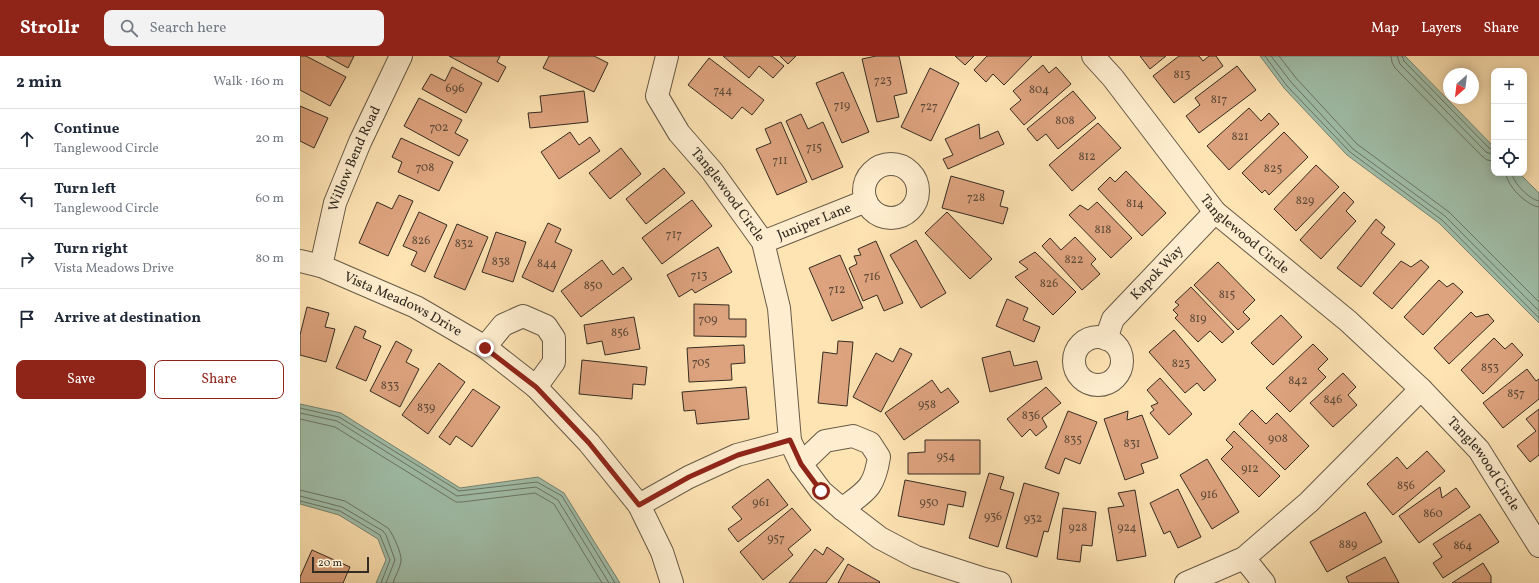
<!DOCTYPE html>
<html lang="en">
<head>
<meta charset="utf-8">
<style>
  body { margin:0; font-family:Vollkorn,serif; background:#f2f2f3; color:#1f2937 }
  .controls { position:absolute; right:12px; top:12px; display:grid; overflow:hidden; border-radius:8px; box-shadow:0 2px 10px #0003 }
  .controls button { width:36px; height:36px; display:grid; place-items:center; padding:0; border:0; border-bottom:1px solid #e0e1e3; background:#fff; color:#1f2937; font:20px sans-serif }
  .compass { position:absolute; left:1143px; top:12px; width:36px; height:36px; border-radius:50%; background:#fff; box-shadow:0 2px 10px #0003; rotate:208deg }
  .scale { position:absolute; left:12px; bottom:10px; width:57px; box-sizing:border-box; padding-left:4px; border:2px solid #342c22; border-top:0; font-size:11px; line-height:14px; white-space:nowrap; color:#342c22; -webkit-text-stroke:3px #feedce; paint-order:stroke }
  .stop { position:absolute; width:12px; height:12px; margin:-9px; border:3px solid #8f2418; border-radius:50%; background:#fff }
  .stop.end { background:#8f2418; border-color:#fff; box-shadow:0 1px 4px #0008 }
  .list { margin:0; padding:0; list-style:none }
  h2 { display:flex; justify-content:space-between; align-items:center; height:52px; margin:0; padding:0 16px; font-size:17px }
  h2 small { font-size:13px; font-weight:400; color:#747a83 }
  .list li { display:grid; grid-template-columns:26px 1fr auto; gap:12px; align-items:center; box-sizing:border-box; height:60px; padding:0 16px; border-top:1px solid #e0e1e3 }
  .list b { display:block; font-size:15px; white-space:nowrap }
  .list p { margin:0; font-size:13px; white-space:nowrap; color:#747a83 }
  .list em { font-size:13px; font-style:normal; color:#747a83 }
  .actions { display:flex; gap:8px; padding:12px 16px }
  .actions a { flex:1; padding:9px 0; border:1px solid #8f2418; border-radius:8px; text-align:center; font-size:14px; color:#8f2418 }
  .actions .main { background:#8f2418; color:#fff }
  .icon { flex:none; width:22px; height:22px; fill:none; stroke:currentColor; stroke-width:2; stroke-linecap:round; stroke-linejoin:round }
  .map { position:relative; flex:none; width:1239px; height:527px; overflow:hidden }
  header { display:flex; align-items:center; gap:24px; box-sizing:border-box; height:56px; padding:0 20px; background:#8f2418; color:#fff }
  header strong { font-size:19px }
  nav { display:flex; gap:22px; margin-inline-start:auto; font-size:14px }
  .search { width:280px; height:36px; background:#f2f2f3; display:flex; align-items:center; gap:10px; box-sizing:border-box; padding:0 14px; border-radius:8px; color:#747a83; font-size:15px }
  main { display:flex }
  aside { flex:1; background:#fff }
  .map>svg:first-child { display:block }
</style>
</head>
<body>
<header>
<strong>Strollr</strong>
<div class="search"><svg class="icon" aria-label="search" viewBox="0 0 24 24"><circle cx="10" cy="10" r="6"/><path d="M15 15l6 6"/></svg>Search here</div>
<nav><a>Map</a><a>Layers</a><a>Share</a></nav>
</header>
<main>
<aside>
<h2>2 min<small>Walk · 160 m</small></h2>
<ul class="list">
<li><svg class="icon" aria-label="ahead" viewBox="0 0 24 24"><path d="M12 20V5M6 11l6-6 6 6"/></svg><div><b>Continue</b><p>Tanglewood Circle</p></div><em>20 m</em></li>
<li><svg class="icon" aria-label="left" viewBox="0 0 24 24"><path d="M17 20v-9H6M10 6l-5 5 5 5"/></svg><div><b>Turn left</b><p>Tanglewood Circle</p></div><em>60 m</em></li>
<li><svg class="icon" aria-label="right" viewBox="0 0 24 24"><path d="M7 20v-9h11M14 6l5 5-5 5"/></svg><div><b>Turn right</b><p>Vista Meadows Drive</p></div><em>80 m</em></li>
<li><svg class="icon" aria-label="arrive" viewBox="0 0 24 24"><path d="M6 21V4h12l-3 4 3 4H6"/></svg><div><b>Arrive at destination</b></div></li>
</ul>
<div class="actions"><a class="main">Save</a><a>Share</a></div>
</aside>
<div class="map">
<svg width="1239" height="527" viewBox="0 0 1239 527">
  <rect width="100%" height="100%" fill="#fee3b3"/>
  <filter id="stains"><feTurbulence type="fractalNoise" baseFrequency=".005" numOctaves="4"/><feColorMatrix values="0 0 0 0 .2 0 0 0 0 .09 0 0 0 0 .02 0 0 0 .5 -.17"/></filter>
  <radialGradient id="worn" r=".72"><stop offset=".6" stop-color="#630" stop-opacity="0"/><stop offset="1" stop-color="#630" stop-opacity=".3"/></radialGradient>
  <g fill="#a0bea9" stroke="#758473">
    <path d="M960 0H1105L1194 91V117H1219L1239 137V267L1139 167 1047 99 984 32Z"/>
    <path d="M0 348 41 357 160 432 238 421 264 437 320 527H76L86 504 78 483 39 459 0 448Z"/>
  </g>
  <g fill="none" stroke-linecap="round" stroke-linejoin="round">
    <g stroke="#6a7566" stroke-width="1">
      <path d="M965 0 987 30 1050 96 1142 164 1239 262"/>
      <path d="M971 0 991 26 1053 93 1145 160 1239 255"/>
      <path d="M979 0 996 22 1057 88 1149 156 1239 246"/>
      <path d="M1091 0 1092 6 1095 12 1182 100 1187 104 1194 105"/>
      <path d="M1097 0 1100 8 1186 96 1194 99"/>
      <path d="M1102 0 1104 5 1189 92 1194 94"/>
      <path d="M1206 117C1206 129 1227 150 1239 151"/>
      <path d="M1212 117C1212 126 1230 144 1239 145"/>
      <path d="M0 352 39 361 159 435 237 426 262 440 315 527"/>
      <path d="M0 357 37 365 157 440 236 431 258 444 309 527"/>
      <path d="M0 363 35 371 156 446H162L235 437 254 448 302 527"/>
      <path d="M0 434 45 445 88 472C93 478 102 498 101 505 100 513 95 520 93 527"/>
      <path d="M0 440 42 451 83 475 86 479 95 504 86 527"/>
      <path d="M0 445 40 455 80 479 90 504 81 527"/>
    </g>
  </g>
  <g fill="#dda37e" stroke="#342c22">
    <path d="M0 0H6L46 21 30 50 0 34Z"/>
    <path d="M26 0H54L48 12Z"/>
    <path d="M149 0H200L197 6 206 11 198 26Z"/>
    <path d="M249 0H294L308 7 294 36 243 12Z"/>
    <path d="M423 0H472L484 10 473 22 459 10 449 22Z"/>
    <path d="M480 0H496L488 8Z"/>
    <path d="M576 0H599L607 37 594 40 599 61 577 66 562 3Z"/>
    <path d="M655 0H674L665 9Z"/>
    <path d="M687 0H732L704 29 693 18 686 26 674 14Z"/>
    <path d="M840 0H866L850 13Z"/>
    <path d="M879 0H899L903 5 909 0H916L923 10 874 47 853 20Z"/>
    <path d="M409 2 464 44 452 59 442 51 432 63 388 29Z"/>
    <path d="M743 9 749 17 756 11 771 28 724 69 710 53 721 44 713 35Z"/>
    <path d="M937 10 956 34 899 77 886 60 900 49 895 42Z"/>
    <path d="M152 11 182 27 166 57 122 33 131 18 145 25Z"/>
    <path d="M630 12 659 27 631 85 601 71Z"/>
    <path d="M543 16 569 76 542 87 516 27Z"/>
    <path d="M284 35 288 66 230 72 228 57 242 56 240 40Z"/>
    <path d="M773 35 796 62 758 93 746 78 737 85 727 73Z"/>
    <path d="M119 42 162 64 155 77 168 84 159 100 104 70Z"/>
    <path d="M0 50 28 62 14 92 0 85Z"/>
    <path d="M949 52 961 65 969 57 979 68 929 114 907 90Z"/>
    <path d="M501 58 508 73 523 66 543 111 512 124 486 65Z"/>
    <path d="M481 66 507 126 477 139 456 93 471 87 465 73Z"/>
    <path d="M798 67 821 92 772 135 749 109Z"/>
    <path d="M679 68 680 83 698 75 704 88 648 113 643 103 653 99 645 83Z"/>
    <path d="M270 76 279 89 290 81 300 95 259 123 241 96Z"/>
    <path d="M984 76 1008 101 969 139 965 134 962 137 942 117Z"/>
    <path d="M101 82 153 106 139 135 98 116 102 106 92 101Z"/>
    <path d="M321 92 341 118 310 143 289 117Z"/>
    <path d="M1016 109 1039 131 996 175 974 153Z"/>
    <path d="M364 112 385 137 346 168 326 143Z"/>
    <path d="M826 115 866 157 842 180 798 133 810 121 815 126Z"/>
    <path d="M651 120 704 135 700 150 708 152 703 168 642 152Z"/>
    <path d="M1044 136 1054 146 1046 155 1056 165 1021 203 1000 184Z"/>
    <path d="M99 139 113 145 88 200 59 187 77 146 92 153Z"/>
    <path d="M392 144 412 170 362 208 342 182Z"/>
    <path d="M797 146 832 182 811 202 769 159 780 149 788 154Z"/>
    <path d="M119 156 147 169 125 216 111 209 117 196 103 190Z"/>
    <path d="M647 156 692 203 670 223 625 177Z"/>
    <path d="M1076 163 1085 171 1081 177 1095 188 1061 231 1037 212Z"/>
    <path d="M248 167 261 173 255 186 272 194 253 236 222 221Z"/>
    <path d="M157 168 188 181 165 234 134 221Z"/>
    <path d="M196 176 226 186 213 226 182 216Z"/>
    <path d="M775 181 796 203 791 208 800 218 782 234 742 190 750 182 761 194Z"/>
    <path d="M616 184 646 237 621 252 590 199Z"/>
    <path d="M576 185 603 247 584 255 577 239 563 245 549 212 557 208 554 200 561 199 558 193Z"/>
    <path d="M418 191 432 216 395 237 392 233 379 241 367 219Z"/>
    <path d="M735 196 776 236 753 259 715 221 728 213 719 206Z"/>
    <path d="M540 199 563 252 532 265 509 212Z"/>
    <path d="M302 204 313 219 323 211 332 223 281 261 261 235Z"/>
    <path d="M1121 204 1129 211 1092 253 1073 237 1101 205 1111 211Z"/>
    <path d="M918 206 955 244 943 256 950 263 938 274 894 229Z"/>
    <path d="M1139 224 1147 231 1153 227 1163 236 1123 279 1104 261Z"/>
    <path d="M891 231 934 276 922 287 910 275 898 286 875 262 878 259 873 254 879 249 875 246Z"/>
    <path d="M707 243 728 252 723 264 740 271 734 286 696 270Z"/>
    <path d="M394 248 429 249V263H446V281L394 280Z"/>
    <path d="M7 251 29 257 25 271 35 273 26 306 0 299V279Z"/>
    <path d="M1171 256 1176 261 1188 258 1194 265 1149 308 1134 292Z"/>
    <path d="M981 259 1002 281 973 309 951 287Z"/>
    <path d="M334 261 340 293 305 299 302 285 287 288 284 269Z"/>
    <path d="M55 270 66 275 63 282 81 290 66 325 36 312Z"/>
    <path d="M874 274 916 324 904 335 897 327 885 337 849 296Z"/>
    <path d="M1194 282 1205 293 1212 287 1223 299 1183 338 1161 314Z"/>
    <path d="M96 285 112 294 106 306 119 313 100 351 70 335Z"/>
    <path d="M538 285 553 286 547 350 518 347 523 296 537 298Z"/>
    <path d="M1013 288 1028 303 1018 313 1026 321 990 356 966 332Z"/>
    <path d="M444 289 445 307 431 308 432 324 389 326 387 292Z"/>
    <path d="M600 292 612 298 581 356 553 341 576 297 593 306Z"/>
    <path d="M710 295 714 310 737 305 742 323 690 336 682 302Z"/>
    <path d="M282 304 347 311 345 329 333 328 332 343 279 338Z"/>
    <path d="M139 307 165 326 128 378 102 359Z"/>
    <path d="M1227 313 1236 325 1239 323V343L1203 372 1183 347Z"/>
    <path d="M1043 317 1056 331 1048 339 1057 349 1033 371 1010 347Z"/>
    <path d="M860 322 892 358 869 379 850 357 854 354 851 350 858 347 847 334Z"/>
    <path d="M632 324 641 337 648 332 659 346 604 384 585 357Z"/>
    <path d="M446 331 449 363 397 368 395 354 384 355 382 336Z"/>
    <path d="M746 331 761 347 742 362 747 371 736 380 730 373 722 381 707 363Z"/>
    <path d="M173 333 200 351 172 391 156 380 150 389 139 381Z"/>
    <path d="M1239 353V399L1230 406 1217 390 1236 375 1226 363Z"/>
    <path d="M952 354 966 368 977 357 1009 390 985 414 939 368Z"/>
    <path d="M768 355 797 366 780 408 765 402 759 418 745 412Z"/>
    <path d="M828 355 827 364 842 359 858 402 841 408 844 417 825 424 804 363Z"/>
    <path d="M934 375 980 420 959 441 921 403 933 391 926 384Z"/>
    <path d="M625 384H680V418H608V397L625 396Z"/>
    <path d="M1127 395 1145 415 1093 459 1067 428 1097 401 1107 413Z"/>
    <path d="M907 403 939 456 912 473 880 419Z"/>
    <path d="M689 417 704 421 700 433 714 437 698 491 669 482Z"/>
    <path d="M468 423 488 449 438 486 428 473 442 463 432 451Z"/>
    <path d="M605 424 666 436 663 451 648 448 644 469 598 460Z"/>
    <path d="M724 427 759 437 748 476 744 475 737 501 706 492Z"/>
    <path d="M1140 431 1142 442 1156 432 1170 451 1119 487 1099 460Z"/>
    <path d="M878 433 901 481 878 492 870 475 864 478 850 447Z"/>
    <path d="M835 434 846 500 817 505 808 452 824 450 818 437Z"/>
    <path d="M492 452 511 474 488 493 493 499 463 524 440 496Z"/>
    <path d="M763 452 796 456 792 490 782 489 780 506 757 503Z"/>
    <path d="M1065 456 1082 486 1027 516 1010 486Z"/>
    <path d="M1180 458 1199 486 1143 522 1133 507 1142 501 1133 488Z"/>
    <path d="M527 491 544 503 526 527H489L515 493 523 499Z"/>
    <path d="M12 494 50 511 43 527H0V521Z"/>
    <path d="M1085 501 1099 527H1049L1046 521Z"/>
    <path d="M1183 507 1191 520V527H1152Z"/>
    <path d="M548 508 580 526 579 527H538Z"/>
  </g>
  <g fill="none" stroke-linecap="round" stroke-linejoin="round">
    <defs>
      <g id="minor">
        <path id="s1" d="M367 0 357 40 379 77 412 115 463 186 479 252 490 385 501 408 521 435 542 453 580 482 616 501 684 523 700 527"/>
        <path id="s2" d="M793 0 813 22 915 156 1048 265 1121 333 1179 394 1239 490"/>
        <circle cx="591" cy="135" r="27"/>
        <path id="s3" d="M463 186 566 145"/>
        <path id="s4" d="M0 205 21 210 116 251 185 291 236 331 289 387 339 449 362 496 372 527"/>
        <path id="s5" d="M21 210 35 147 60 86 101 0"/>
        <circle cx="798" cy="305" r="24"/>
        <path id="s6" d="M806 283 813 263 915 156"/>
        <path d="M185 291 203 269 223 260 246 270 254 282V306L236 331"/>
        <path d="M501 408 525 385 553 380 570 387 579 401C574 433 566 435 542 453"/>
        <path d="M339 449 389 421 437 399 490 385"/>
        <path d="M944 502 964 527"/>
        <path d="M886 527 944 502 1009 446 1121 333"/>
      </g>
    </defs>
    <use href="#minor" stroke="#665a46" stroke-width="24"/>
    <use href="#minor" stroke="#feedce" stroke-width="22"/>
  </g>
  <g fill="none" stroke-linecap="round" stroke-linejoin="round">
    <path stroke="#8f2418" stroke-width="5" d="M185 292 236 331 289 387 339 449 389 421 438 399 490 384 501 408 521 435"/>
  </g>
  <g text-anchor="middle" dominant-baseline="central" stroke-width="3" stroke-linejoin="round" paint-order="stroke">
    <g font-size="12" fill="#5e4a39">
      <text x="882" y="19">813</text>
      <text x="583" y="25">723</text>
      <text x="155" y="33">696</text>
      <text x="739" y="34">804</text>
      <text x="423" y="35">744</text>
      <text x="919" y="44">817</text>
      <text x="542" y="50">719</text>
      <text x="629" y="51">727</text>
      <text x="765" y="65">808</text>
      <text x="139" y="72">702</text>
      <text x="940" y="81">821</text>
      <text x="514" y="92">715</text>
      <text x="787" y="101">812</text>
      <text x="480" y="105">711</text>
      <text x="125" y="112">708</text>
      <text x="973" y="113">825</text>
      <text x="676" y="142">728</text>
      <text x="1005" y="145">829</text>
      <text x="835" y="148">814</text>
      <text x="803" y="174">818</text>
      <text x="374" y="179">717</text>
      <text x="121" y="185">826</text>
      <text x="164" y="188">832</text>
      <text x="774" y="204">822</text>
      <text x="201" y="206">838</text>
      <text x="247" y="208">844</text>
      <text x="399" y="220">713</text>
      <text x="572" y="221">716</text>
      <text x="749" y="228">826</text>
      <text x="293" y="230">850</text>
      <text x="537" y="234">712</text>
      <text x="927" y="239">815</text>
      <text x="898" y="263">819</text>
      <text x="408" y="264">709</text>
      <text x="320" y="277">856</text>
      <text x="401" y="307">705</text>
      <text x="881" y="308">823</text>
      <text x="1190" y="312">853</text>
      <text x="998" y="325">842</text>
      <text x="90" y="330">833</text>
      <text x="1216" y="338">857</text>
      <text x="1033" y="344">846</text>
      <text x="627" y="349">958</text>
      <text x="126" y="352">839</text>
      <text x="731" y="360">836</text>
      <text x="978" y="383">908</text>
      <text x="773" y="384">835</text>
      <text x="832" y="388">831</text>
      <text x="646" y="401">954</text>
      <text x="950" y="413">912</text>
      <text x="1106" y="430">856</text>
      <text x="909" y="439">916</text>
      <text x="461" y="447">961</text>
      <text x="629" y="447">950</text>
      <text x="1133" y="458">860</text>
      <text x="693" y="461">936</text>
      <text x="733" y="463">932</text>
      <text x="778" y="472">928</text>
      <text x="827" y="472">924</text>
      <text x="476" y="483">957</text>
      <text x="1048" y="489">889</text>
      <text x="1163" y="490">864</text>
    </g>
    <g font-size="14" fill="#342c22" stroke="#feedce">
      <text stroke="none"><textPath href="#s5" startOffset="113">Willow Bend Road</textPath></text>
      <text stroke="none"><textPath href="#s1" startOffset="163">Tanglewood Circle</textPath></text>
      <text stroke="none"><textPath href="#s3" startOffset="55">Juniper Lane</textPath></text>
      <text stroke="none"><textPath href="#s2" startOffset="235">Tanglewood Circle</textPath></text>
      <text stroke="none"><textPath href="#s6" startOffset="85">Kapok Way</textPath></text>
      <text stroke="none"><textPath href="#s4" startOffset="112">Vista Meadows Drive</textPath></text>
      <text stroke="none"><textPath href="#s2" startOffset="568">Tanglewood Circle</textPath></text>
    </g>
  </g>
  <rect width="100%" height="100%" filter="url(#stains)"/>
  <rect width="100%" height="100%" fill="url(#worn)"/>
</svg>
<div class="controls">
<button>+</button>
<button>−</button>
<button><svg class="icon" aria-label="locate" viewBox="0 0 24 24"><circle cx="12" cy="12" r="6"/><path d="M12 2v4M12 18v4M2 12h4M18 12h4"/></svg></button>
</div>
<svg class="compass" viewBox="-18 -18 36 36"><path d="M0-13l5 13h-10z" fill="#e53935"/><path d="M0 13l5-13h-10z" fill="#747a83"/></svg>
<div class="scale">20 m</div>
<div class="stop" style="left:521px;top:435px"></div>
<div class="stop end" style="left:185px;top:292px"></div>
</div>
</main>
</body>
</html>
